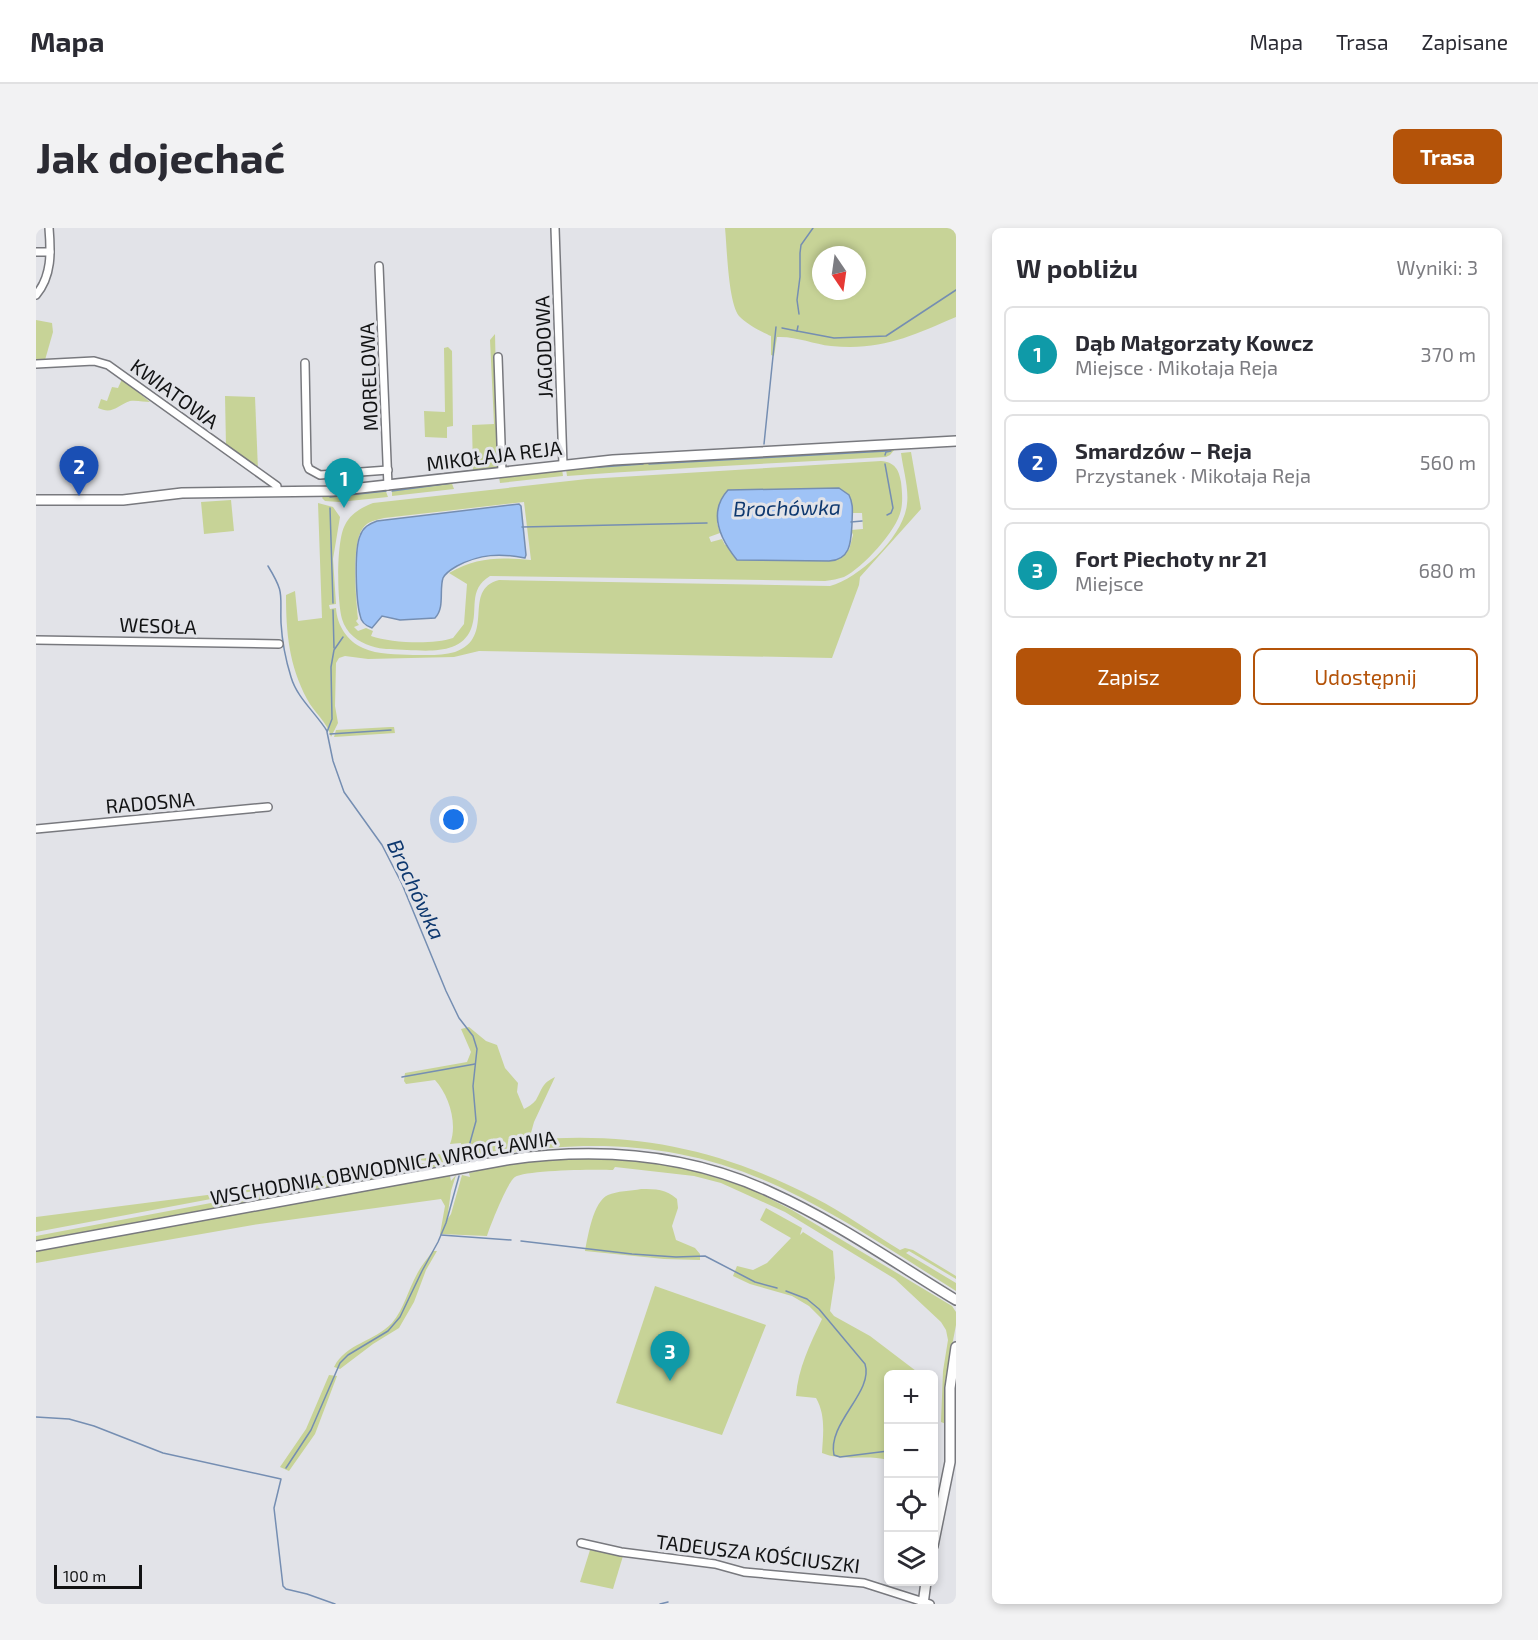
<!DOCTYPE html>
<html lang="pl">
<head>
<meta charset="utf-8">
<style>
  body { margin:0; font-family:"Exo 2",sans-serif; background:#f2f2f3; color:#2b2b33 }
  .controls { position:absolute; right:18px; bottom:18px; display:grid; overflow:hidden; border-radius:9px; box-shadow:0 3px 9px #0003 }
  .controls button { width:54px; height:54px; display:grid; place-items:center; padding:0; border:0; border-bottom:2px solid #e1e1e2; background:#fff; color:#2b2b33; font:30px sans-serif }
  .compass { position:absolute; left:776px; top:18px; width:54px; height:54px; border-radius:50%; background:#fff; box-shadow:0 3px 9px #0003; rotate:167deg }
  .scale { position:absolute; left:18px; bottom:15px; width:88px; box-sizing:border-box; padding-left:6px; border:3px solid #121314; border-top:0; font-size:16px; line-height:21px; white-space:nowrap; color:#121314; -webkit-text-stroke:4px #e2e3e8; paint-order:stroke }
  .you { position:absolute; left:418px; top:592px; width:21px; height:21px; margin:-15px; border:4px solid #fff; border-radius:50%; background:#1a73e8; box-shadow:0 0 0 9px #1a73e833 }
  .badge { display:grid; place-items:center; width:39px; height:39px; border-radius:50%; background:#b45309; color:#fff; font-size:20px; font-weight:700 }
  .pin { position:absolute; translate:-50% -50px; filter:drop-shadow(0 2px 3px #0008) }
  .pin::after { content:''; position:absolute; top:32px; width:21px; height:18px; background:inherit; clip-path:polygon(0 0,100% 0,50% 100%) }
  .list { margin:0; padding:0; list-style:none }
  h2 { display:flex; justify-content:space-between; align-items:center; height:78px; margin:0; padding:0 24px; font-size:26px }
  h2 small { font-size:20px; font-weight:400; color:#7c7c81 }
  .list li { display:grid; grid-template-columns:39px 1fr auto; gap:18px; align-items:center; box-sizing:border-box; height:96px; margin:0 12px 12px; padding:0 12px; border:2px solid #e1e1e2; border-radius:9px }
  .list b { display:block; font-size:22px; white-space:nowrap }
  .list p { margin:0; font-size:20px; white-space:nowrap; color:#7c7c81 }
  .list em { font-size:20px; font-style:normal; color:#7c7c81 }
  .actions { display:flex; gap:12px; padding:18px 24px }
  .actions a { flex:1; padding:14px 0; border:2px solid #b45309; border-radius:9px; text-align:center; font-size:21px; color:#b45309 }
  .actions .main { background:#b45309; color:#fff }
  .icon { flex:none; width:33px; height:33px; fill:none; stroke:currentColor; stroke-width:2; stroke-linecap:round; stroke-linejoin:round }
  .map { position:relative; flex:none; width:920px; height:1376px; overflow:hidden; border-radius:9px }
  header { display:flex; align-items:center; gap:36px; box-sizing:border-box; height:84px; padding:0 30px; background:#fff; border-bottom:2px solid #e1e1e2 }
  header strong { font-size:28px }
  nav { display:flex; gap:33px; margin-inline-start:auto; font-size:21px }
  .intro { display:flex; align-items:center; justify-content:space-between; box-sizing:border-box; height:144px; padding:0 36px }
  h1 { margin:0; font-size:42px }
  .button { padding:15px 27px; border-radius:9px; background:#b45309; color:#fff; font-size:21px; font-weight:700 }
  main { display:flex; gap:36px; padding:0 36px }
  aside { flex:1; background:#fff; border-radius:9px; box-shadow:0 3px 9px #0003 }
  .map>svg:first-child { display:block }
</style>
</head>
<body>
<header>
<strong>Mapa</strong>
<nav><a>Mapa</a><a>Trasa</a><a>Zapisane</a></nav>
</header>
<div class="intro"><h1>Jak dojechać</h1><a class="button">Trasa</a></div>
<main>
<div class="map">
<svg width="920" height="1376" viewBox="0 0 920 1376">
  <rect width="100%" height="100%" fill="#e2e3e8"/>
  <g fill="#c7d397" fill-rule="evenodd">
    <path d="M689 0H920V89C875 108 846 123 795 118 777 116 760 108 741 109L738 128 735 127V108C726 104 710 96 703 88 692 74 691 19 689 0ZM785 27H821V63H785Z"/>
    <path d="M0 92 16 95 17 104 9 132H0Z"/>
    <path d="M459 106 462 240 437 242 436 197 458 196 454 112Z"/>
    <path d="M412 119 416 123 417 198 411 199V210L389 209 388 183 409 184 408 120Z"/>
    <path d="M86 151 114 174C109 174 100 172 94 173 82 177 77 187 62 180L65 171 71 173 76 159 82 160Z"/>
    <path d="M189 168 219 169 222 242 190 218Z"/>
    <path d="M859 221 854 227 850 229C743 235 637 240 531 248L530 241 574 234Z"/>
    <path d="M875 224 885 281 824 349 823 357 796 430 443 423 418 429 332 431 309 428 303 430 300 435 299 478 302 495 295 509C291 493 278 485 271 471 253 437 250 405 250 367L259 363 262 393 286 390 282 275 297 279 304 289 297 331 300 376 293 377 294 381 300 380C301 397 311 413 327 420 342 427 361 426 377 427 391 427 406 428 419 424 461 409 425 362 463 352L794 358C824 350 868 308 871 276 873 260 867 241 865 225Z"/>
    <path d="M845 233C859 234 863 242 865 254 866 263 867 273 865 282 861 303 826 340 808 349 802 351 796 352 789 353L454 348C431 362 443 382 435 401 425 426 393 423 371 422 359 421 346 422 335 418 322 414 310 405 306 391 301 373 300 313 309 297 315 285 325 280 337 275L551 251ZM488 274 495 332C463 329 441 329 413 345L431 356 428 396 417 410C396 417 356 415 335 408L337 403 330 400 322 403 318 399 323 397 320 393 322 391C320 371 315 315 327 300 332 293 340 292 348 290ZM817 282 816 285H826L827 301 815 302 817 307 813 322 689 317 686 311 675 314 673 309 684 305 681 295Z"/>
    <path d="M526 241 527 248 464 255 463 249Z"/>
    <path d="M415 253 418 261 356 268V260Z"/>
    <path d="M349 261 352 269 303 274 289 273 286 270 288 267Z"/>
    <path d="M195 272 198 303 168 306 165 274Z"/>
    <path d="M354 499H358L359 505 298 509 300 502Z"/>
    <path d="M433 799 450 813 461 817 469 840 482 855 481 864 488 881C492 879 497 876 500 872 507 860 505 856 519 849L498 894 493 912C598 903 685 921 779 970 808 985 836 1005 864 1022L869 1020 877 1022 920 1048V1051L873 1023 870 1025 920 1055V1063C869 1031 817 996 764 969 652 911 553 909 431 931L436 918 433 915 427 931 420 928 421 932 402 935V928L395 931 394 933 381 932 0 1004V989L234 959 378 930 424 923 425 915 414 916C422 896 413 867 399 852L370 856 368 853 369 845 431 834 435 824 425 801Z"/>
    <path d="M564 929 622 935 649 940 713 960 756 982 916 1078 920 1084V1097L909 1154 910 1196 905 1194 907 1143 912 1112 910 1102 905 1094 859 1051 749 984 685 955 658 948 579 939 577 942C561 941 489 942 479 949 472 953 454 998 451 1008L404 1006 409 978 405 971 217 997 0 1035V1022L403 948H414L415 953 420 947 415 963 411 992 415 986 426 947 434 949 433 945C440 944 445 941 451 939 487 930 527 930 564 929Z"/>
    <path d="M386 935 405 938 0 1014V1008Z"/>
    <path d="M605 961C620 961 630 961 641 971L642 980 636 998 640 1012 659 1020 664 1026V1032L628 1031 549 1023C552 1008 557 974 572 967 581 963 595 963 605 961Z"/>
    <path d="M730 980 766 1000 764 1007 767 1004 797 1023 799 1050 794 1083 798 1088 834 1108 884 1146H852V1232C830 1226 808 1234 786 1225 787 1207 790 1187 780 1170L760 1168C762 1141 774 1116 786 1091L773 1078 756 1068 714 1056 697 1048 701 1038 717 1042 731 1035 755 1010 724 992Z"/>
    <path d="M397 1023H401L390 1042 378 1074 363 1100 337 1116 304 1141 298 1139C310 1115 338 1114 356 1095 368 1081 372 1062 381 1046 385 1038 391 1031 397 1023Z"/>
    <path d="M619 1058 730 1097 686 1207 580 1175Z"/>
    <path d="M293 1147 301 1148 279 1206 253 1243 244 1239 270 1201Z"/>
    <path d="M554 1322 587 1328 577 1361 544 1354Z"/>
  </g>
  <g fill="#9fc3f6" stroke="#758eb2" stroke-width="1.5">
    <path d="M803 260 813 267C818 277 816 285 816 296 815 313 815 332 793 333L701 332C685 312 671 285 692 262Z"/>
    <path d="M483 276 485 278 490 327 489 330C464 325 444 326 421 338 416 341 410 344 407 350 403 362 409 380 399 390L364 392 346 388 336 400C330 398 325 394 324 387 320 372 318 322 324 308 327 299 333 296 341 293Z"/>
  </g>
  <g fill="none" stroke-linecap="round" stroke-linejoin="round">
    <g stroke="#758eb2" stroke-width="1.5">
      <path d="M763 86 761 72 764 49V25L765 17 777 0"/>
      <path d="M746 100 761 103 762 98"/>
      <path d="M761 103 798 110 850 108 920 62"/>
      <path d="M728 216 740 99"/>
      <path d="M849 227 850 224 855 223"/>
      <path d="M613 236 851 223"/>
      <path d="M849 236 857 280 855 285 851 287"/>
      <path d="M536 241 607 236"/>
      <path d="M465 249 499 245"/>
      <path d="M422 254 458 250"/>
      <path d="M356 263 416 255"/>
      <path d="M294 269 350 263"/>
      <path d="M294 280 297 375"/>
      <path d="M815 294 826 293"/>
      <path d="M486 299 671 295"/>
      <path d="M232 338C249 366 244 365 245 395 246 412 250 433 255 449 261 470 280 485 291 503"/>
      <path d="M297 382 298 420"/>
      <path d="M307 409 298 422 295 439 296 491 291 504 297 533 308 564 346 617 366 656 410 763 423 790 437 808 441 821 437 858 440 893 430 929"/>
      <path d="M294 506 355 502"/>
      <path d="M366 849 439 836"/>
      <path d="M405 1007 475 1012"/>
      <path d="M485 1013 596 1026 640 1029 669 1028 719 1054 741 1060"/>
      <path d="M750 1063 771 1071 783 1081 829 1136C838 1164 791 1195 798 1227L804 1229 852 1223"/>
      <path d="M0 1189 33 1191 58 1198 127 1225 245 1251 238 1280 247 1358 250 1361 271 1366 299 1376"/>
      <path d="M250 1240 275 1202 304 1135 312 1127 352 1103 364 1089 386 1043 402 1014 410 995 423 948"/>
      <path d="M624 1376 632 1374"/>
    </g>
    <defs>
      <g id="street">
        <path d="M519 0 527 237"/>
        <path d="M0 24H14"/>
        <path d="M343 38 352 258"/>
        <path d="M0 67C16 48 15 24 13 0"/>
        <path d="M462 129 466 244"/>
        <path d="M269 135 271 236 273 241 284 247 352 242"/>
        <path d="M0 136 58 133 72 137 241 258V264"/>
        <path d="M0 412 243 416"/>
        <path d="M0 601 232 579"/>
        <path d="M545 1315 585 1324 679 1336 708 1344 828 1355 894 1376"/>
      </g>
      <g id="secondary">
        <path d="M0 272H87L146 265 297 263 577 232 920 213"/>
        <path d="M0 1018 470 932C560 919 650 925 734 964 799 993 859 1035 920 1072"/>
        <path d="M897 1318 914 1234V1160L920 1119"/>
        <path d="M887 1376 890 1354"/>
      </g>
    </defs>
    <use href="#street" stroke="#78797e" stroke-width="10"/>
    <use href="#secondary" stroke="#78797e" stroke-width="12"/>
    <use href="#street" stroke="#fff" stroke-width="7"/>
    <use href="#secondary" stroke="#fff" stroke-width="9"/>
  </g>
  <g text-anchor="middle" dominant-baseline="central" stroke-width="6" stroke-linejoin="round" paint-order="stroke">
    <g font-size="20" fill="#121314" stroke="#e2e3e8">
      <text transform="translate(507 119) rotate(-92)">JAGODOWA</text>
      <text transform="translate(332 149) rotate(-92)">MORELOWA</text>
      <text transform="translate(139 165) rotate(36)">KWIATOWA</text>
      <text transform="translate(458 227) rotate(-7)">MIKOŁAJA REJA</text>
      <text transform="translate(122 397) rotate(2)">WESOŁA</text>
      <text transform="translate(114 574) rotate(-5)">RADOSNA</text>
      <text transform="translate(347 939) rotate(-10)">WSCHODNIA OBWODNICA WROCŁAWIA</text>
      <text transform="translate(722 1325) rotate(7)">TADEUSZA KOŚCIUSZKI</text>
    </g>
    <g font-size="21" font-style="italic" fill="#0e386f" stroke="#e2e3e8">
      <text transform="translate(751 279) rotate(-1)">Brochówka</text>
      <text transform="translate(381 661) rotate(65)">Brochówka</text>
    </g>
  </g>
</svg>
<div class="controls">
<button>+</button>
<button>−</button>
<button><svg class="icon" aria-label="locate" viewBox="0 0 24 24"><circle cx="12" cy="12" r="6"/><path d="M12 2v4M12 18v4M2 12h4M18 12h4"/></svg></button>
<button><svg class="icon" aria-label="layers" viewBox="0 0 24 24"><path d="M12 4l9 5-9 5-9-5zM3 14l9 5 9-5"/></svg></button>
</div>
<svg class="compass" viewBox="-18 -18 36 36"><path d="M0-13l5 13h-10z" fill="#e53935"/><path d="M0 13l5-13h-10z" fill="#7c7c81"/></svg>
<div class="scale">100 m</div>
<div class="you"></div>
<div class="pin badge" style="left:308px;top:280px;background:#0f9aa8">1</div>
<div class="pin badge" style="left:43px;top:268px;background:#1a4fb4">2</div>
<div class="pin badge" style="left:634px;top:1153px;background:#0f9aa8">3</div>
</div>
<aside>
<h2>W pobliżu<small>Wyniki: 3</small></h2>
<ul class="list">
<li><span class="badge" style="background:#0f9aa8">1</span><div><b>Dąb Małgorzaty Kowcz</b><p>Miejsce · Mikołaja Reja</p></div><em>370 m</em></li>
<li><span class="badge" style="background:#1a4fb4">2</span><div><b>Smardzów – Reja</b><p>Przystanek · Mikołaja Reja</p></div><em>560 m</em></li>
<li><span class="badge" style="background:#0f9aa8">3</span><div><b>Fort Piechoty nr 21</b><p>Miejsce</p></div><em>680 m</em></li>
</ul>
<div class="actions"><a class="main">Zapisz</a><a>Udostępnij</a></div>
</aside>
</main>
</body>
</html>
